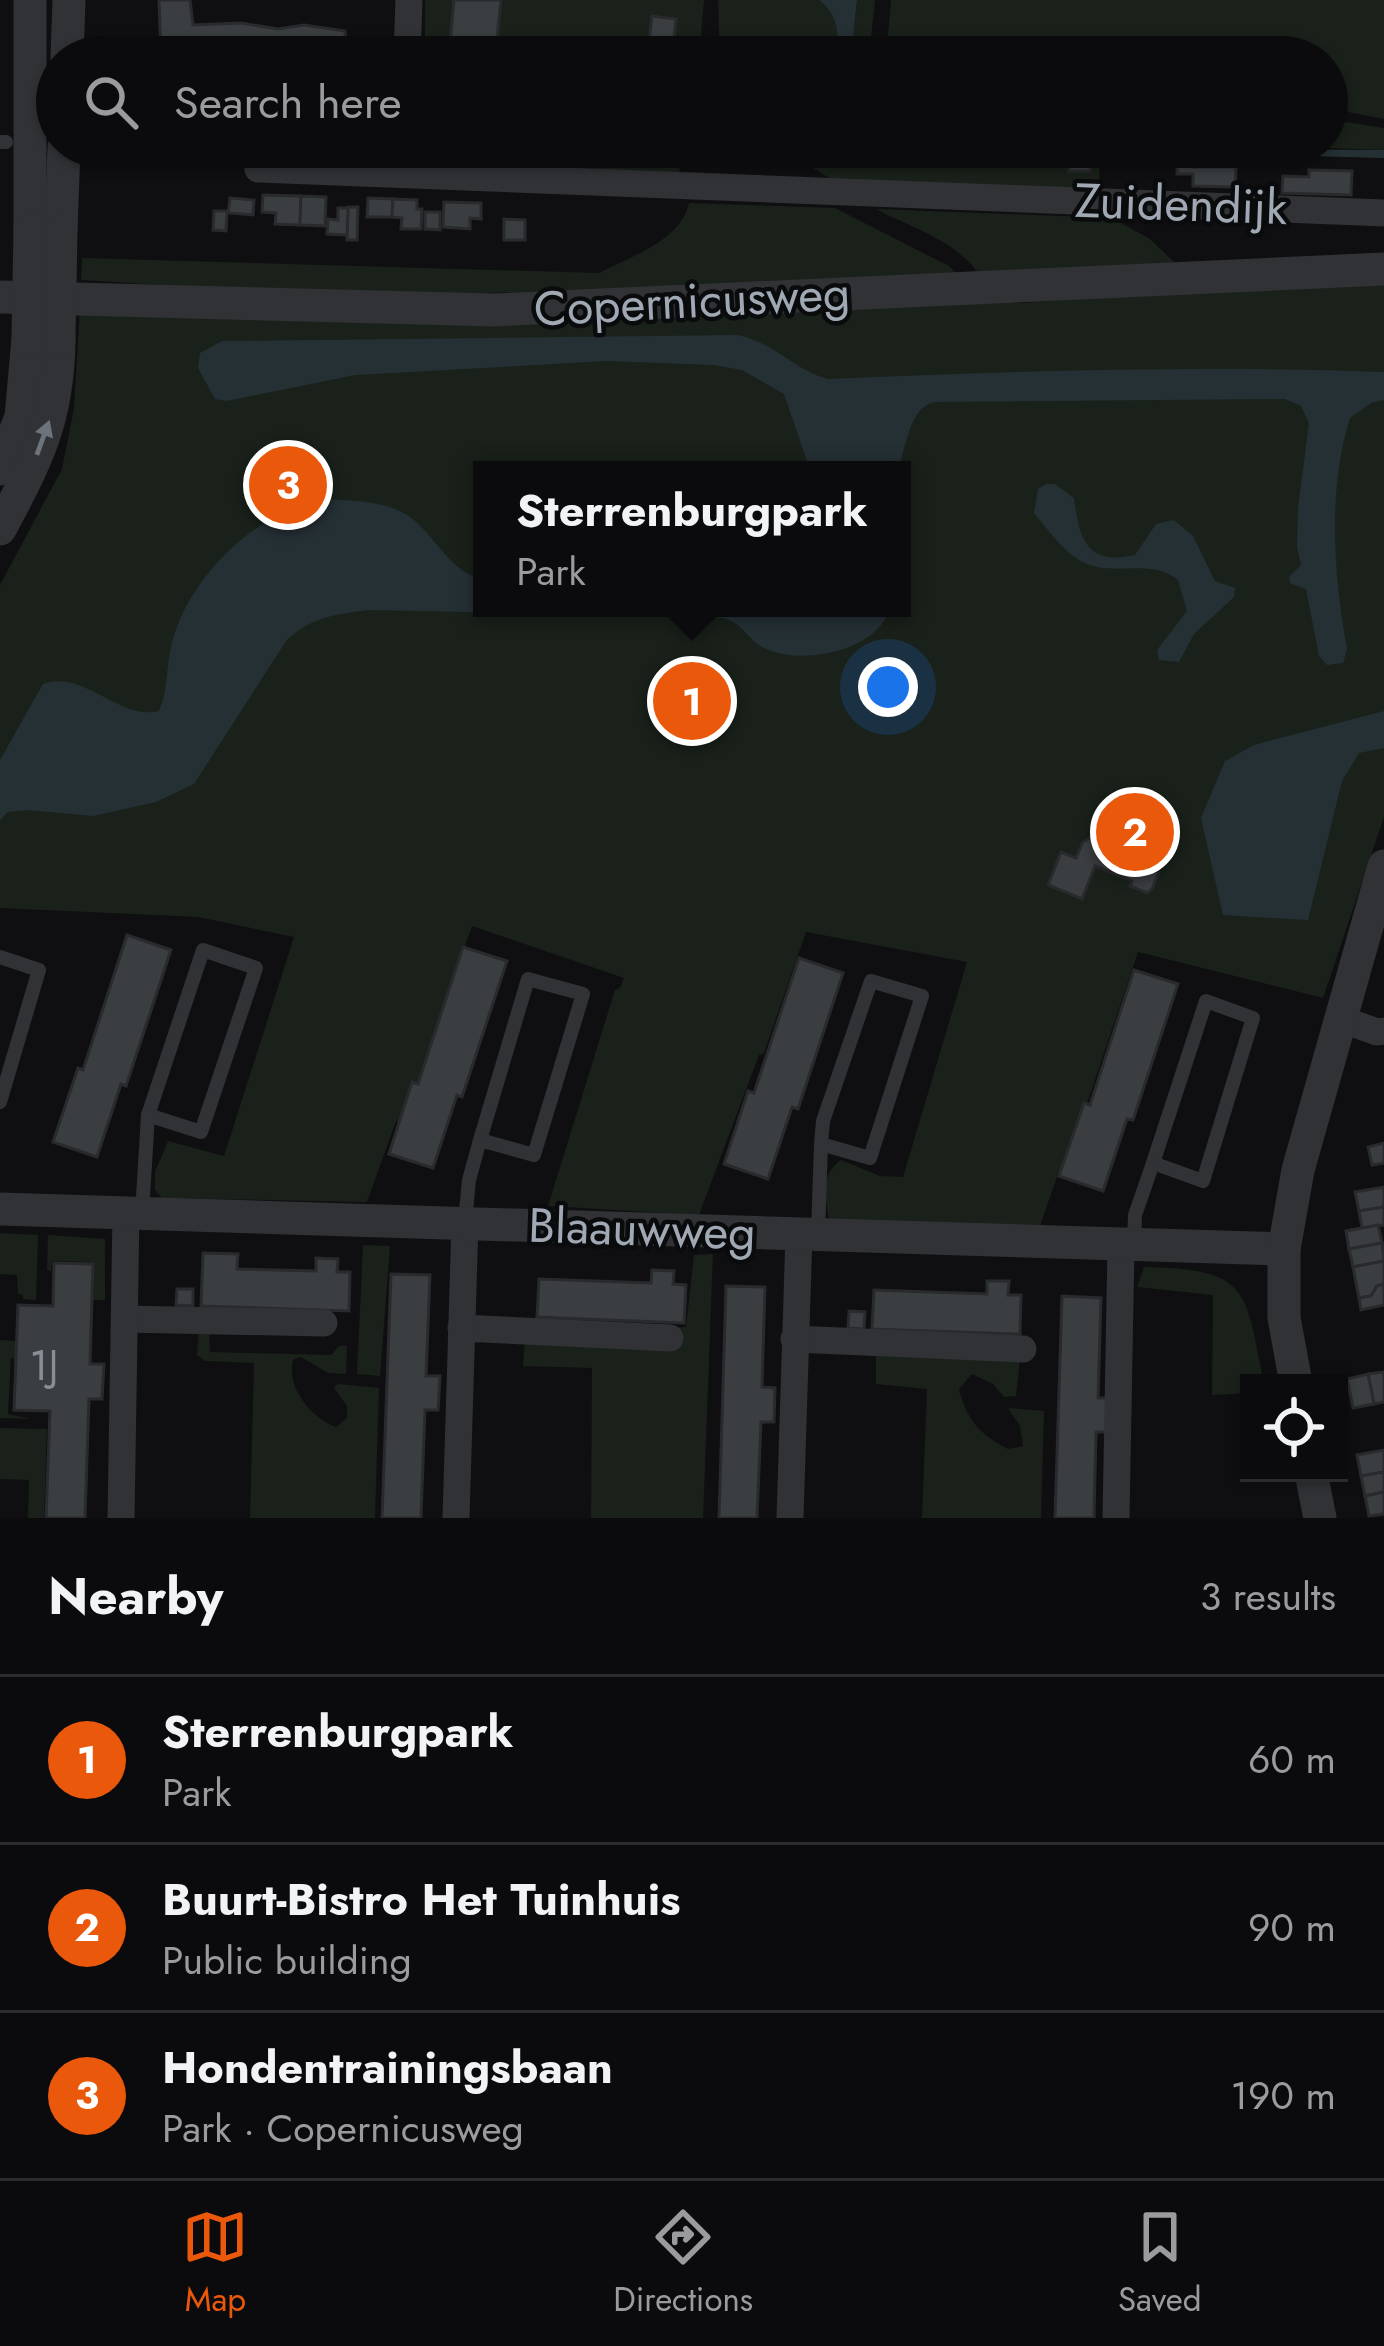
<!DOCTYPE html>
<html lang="en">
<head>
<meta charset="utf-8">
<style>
  body { margin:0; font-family:Jost,sans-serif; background:#141416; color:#f1f3f6 }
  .controls { position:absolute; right:36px; bottom:36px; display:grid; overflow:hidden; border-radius:0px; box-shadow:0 3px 9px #0004 }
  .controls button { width:108px; height:108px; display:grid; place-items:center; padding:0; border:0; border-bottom:3px solid #2b2b2e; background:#0b0b0d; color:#f1f3f6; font:60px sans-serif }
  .you { position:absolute; left:888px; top:687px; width:42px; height:42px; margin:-30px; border:9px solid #fff; border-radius:50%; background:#1a73e8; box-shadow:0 0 0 18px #1a73e833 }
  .badge { display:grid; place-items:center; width:78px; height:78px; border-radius:50%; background:#ea580c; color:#fff; font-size:39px; font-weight:700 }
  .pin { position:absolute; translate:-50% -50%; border:6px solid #fff; box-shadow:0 3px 12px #0006 }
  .popup { position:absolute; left:473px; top:461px; width:438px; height:156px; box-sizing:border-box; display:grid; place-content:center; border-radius:0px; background:#0b0b0d; filter:drop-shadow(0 3px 9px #0005); font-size:39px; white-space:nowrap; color:#9a9b9d }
  .popup b { font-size:45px; color:#f1f3f6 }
  .popup::after { content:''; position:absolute; left:50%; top:100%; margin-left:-24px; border:24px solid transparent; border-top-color:#0b0b0d }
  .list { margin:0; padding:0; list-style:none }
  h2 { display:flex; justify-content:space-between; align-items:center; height:156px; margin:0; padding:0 48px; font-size:51px }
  h2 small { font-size:39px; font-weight:400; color:#9a9b9d }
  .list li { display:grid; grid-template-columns:78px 1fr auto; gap:36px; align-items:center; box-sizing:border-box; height:168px; padding:0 48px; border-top:3px solid #2b2b2e }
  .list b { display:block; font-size:45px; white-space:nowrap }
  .list p { margin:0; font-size:39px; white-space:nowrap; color:#9a9b9d }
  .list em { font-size:39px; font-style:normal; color:#9a9b9d }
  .icon { flex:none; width:66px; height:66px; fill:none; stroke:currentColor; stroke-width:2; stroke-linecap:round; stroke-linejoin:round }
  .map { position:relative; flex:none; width:1384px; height:1518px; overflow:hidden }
  .search { position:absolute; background:#0b0b0d; box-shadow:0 3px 9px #0004; left:36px; right:36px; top:36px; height:132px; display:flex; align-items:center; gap:30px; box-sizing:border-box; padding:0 42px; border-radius:66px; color:#9a9b9d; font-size:45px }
  .sheet { height:660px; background:#0b0b0d }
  nav { display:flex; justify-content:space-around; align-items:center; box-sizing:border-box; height:168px; border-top:3px solid #2b2b2e; background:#0b0b0d; font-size:33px; color:#9a9b9d }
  nav a { display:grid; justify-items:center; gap:6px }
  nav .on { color:#ea580c }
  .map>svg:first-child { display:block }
</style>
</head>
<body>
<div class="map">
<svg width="1384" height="1518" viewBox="0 0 1384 1518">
  <rect width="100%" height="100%" fill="#0f0f11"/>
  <g fill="#19211a" fill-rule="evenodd">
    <path d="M425 0H704L699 57H425Z"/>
    <path d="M718 0H819C839 16 838 33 837 57H720Z"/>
    <path d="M857 0H875L869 57H851Z"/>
    <path d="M891 0H1384V119L1327 108V57H886Z"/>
    <path d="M1327 119 1384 128V150L1302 147H1327Z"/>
    <path d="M379 147H524L561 153 568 181 378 172Z"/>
    <path d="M587 147H682L678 185 596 182Z"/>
    <path d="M780 147 1100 151 1099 193 837 183Z"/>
    <path d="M689 203 835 208 949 266 959 278 363 297 81 280 82 258 599 273C631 256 681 241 689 203Z"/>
    <path d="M876 209 1112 218 1150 239 1175 263 981 277C958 241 912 228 876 209Z"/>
    <path d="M1384 274V817L1323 998 1138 952 1063 1175 1058 1174 1040 1226 829 1219C825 1198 820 1174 841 1160L880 1176 903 1177 967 962 806 932 764 1053 759 1055 699 1215 548 1206 615 990 620 988 624 978 472 926 403 1123 396 1121 367 1202 162 1198 155 1190V1172L168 1141 224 1156 294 937 198 917 0 908V585L62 469 74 408 80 309 102 304 1023 303ZM482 470H902V608H482Z"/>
    <path d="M0 1233 38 1235 36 1300 23 1299V1295L18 1294 17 1275 0 1274Z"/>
    <path d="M48 1235 105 1239V1300H92L91 1262 52 1261 51 1271 47 1270Z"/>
    <path d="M363 1245 390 1246 380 1376 357 1374Z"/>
    <path d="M713 1254 703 1518H591L592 1368 523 1366 525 1339 686 1327 694 1255Z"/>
    <path d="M1144 1267C1251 1269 1245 1290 1264 1383H1249V1393L1212 1395 1213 1295 1137 1287Z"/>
    <path d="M199 1329H209L210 1352 331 1355 339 1346H347L346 1374 328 1373 301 1357 293 1360C286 1387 311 1418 336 1427L347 1418V1406L334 1388 338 1384 379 1388 375 1518H250L254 1363 205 1361 197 1355Z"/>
    <path d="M0 1340 17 1341 14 1411V1359L11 1358 8 1414 32 1419 0 1418Z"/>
    <path d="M876 1352 1020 1359 1016 1396 1004 1397 993 1384 972 1374 959 1389C967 1421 980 1434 1008 1449L1023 1446 1020 1426 1008 1408 1044 1411 1041 1518H922L927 1389 876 1384Z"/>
    <path d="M0 1428 47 1429 44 1518H28L29 1480 0 1479Z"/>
  </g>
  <g fill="#253035">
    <path d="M819 0H857L851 57H837C838 33 839 16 819 0Z"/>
    <path d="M955 147 1384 150V158Z"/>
    <path d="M738 335C777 344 794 370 828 379 1013 371 1198 365 1384 372V400L1371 403 1350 418C1327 490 1334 577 1347 649L1343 663 1327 665 1319 656 1306 589 1290 583 1289 577 1301 565 1297 547 1298 508 1309 423 1301 406 1285 399 934 402C909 408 906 448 898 470H810L784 394 742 370 714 365 607 361 355 375 227 401 215 399 198 368 200 353 222 341Z"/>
    <path d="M1046 484H1055L1074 498C1079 538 1086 566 1135 555L1156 524 1174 520 1193 536 1215 581 1235 588 1234 597 1194 634 1179 662 1159 660 1157 650 1187 611 1178 580C1150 557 1114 578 1083 562 1063 552 1048 529 1034 513L1038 489Z"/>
    <path d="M324 499C352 501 386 500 410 517 436 536 449 572 482 579V608L889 610C876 652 798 667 762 647 751 641 744 628 733 622 722 615 700 617 686 616L369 610C337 614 310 617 286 641L194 784 156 802 93 816 28 810 7 812 0 821V760L43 684C84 669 119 721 159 711 168 691 166 668 171 647 186 579 256 511 324 499Z"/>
    <path d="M1384 711V748L1359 753 1342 781 1308 920 1223 915 1201 818 1225 761 1254 745Z"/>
  </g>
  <g fill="#3b3e41" stroke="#292a2d" stroke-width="3">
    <path d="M159 0H190L193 25 241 23 278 29 304 25 345 31 347 57H161Z"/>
    <path d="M454 0H501L496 48 450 43Z"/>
    <path d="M652 16 676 19 672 57H647Z"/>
    <path d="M1070 158H1090V171H1069Z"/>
    <path d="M1177 162H1193V167H1236L1235 187 1193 186V174H1177Z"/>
    <path d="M1309 170 1352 171 1351 195 1282 193 1283 176 1309 177Z"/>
    <path d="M263 195 301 196 300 225 275 224 276 213 262 212Z"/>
    <path d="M301 196 326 197 325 226 300 225Z"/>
    <path d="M230 198 254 200 253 215 228 213Z"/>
    <path d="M368 198 393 199 392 217H367Z"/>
    <path d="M393 199 417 200V209H422L421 229H401L402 218 392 217Z"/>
    <path d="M444 202 481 203V219L470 218V229L443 227Z"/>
    <path d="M358 207 357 240H347L348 207Z"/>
    <path d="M338 208H348L347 235 327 234 328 219 338 220Z"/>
    <path d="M214 211H227L226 231 213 230Z"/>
    <path d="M425 212H440V230L425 229Z"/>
    <path d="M504 219 525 220V240H504Z"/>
    <path d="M1115 816 1162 834 1149 868 1159 872 1152 889 1147 893 1130 886 1132 881 1095 866 1082 899 1048 885 1061 852 1076 858 1083 842 1105 829 1110 830Z"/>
    <path d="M127 935 171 950 126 1086 121 1084 97 1157 53 1142 78 1068 83 1070Z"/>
    <path d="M463 947 507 961 462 1097 457 1095 433 1168 389 1154 412 1082 418 1084Z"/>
    <path d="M799 958 843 973 798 1109 792 1107 768 1179 724 1164 748 1091 754 1093Z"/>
    <path d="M1134 970 1178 984 1133 1120 1127 1119 1103 1191 1059 1176 1084 1103 1090 1105Z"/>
    <path d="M1384 1143V1163L1372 1165 1368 1147Z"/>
    <path d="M1384 1187V1207L1359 1211 1355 1192Z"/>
    <path d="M1384 1207V1225L1346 1231 1362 1228 1359 1211Z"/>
    <path d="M1378 1225 1382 1243 1349 1249 1346 1231Z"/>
    <path d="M1382 1243 1384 1261 1353 1267 1349 1249Z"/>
    <path d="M203 1253 238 1254 237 1269 316 1271V1258L338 1259 337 1272H350L349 1311 201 1306Z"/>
    <path d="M1384 1261V1284L1377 1286 1371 1296 1359 1298 1353 1267Z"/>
    <path d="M54 1263 93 1264 90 1364H104L102 1399H89L85 1518H46L50 1411 14 1410 18 1305 53 1306Z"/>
    <path d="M652 1270 674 1271 673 1284 686 1285 684 1323 537 1317 539 1279 651 1283Z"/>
    <path d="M391 1274 430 1275 426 1376H440L438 1410H425L421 1518H382Z"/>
    <path d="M987 1281H1009L1008 1295H1021L1020 1334 872 1329 874 1290 987 1294Z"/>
    <path d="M1384 1284V1305L1361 1310 1359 1298 1371 1296 1377 1286Z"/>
    <path d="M726 1286 765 1287 762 1387 775 1388 774 1422H761L757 1518H719Z"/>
    <path d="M177 1289H193V1306L176 1305Z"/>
    <path d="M1062 1296 1101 1298 1098 1398H1111L1110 1432H1096L1094 1518H1055Z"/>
    <path d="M849 1311 865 1312 864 1329 848 1328Z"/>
    <path d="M1384 1372V1402L1374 1404 1368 1374Z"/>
    <path d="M1368 1374 1374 1404 1353 1408 1347 1379Z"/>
    <path d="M1384 1450V1472L1361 1476 1357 1455Z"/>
    <path d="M1384 1472V1492L1365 1496 1361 1476Z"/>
    <path d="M1384 1492V1514L1369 1516 1365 1496Z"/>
  </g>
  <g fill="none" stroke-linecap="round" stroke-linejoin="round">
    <g stroke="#303236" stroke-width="14">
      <path d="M0 142H6"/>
      <path d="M203 950 256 968 201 1132 148 1115Z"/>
      <path d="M0 957 39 970 0 1102"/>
      <path d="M528 979 583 994 534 1155 480 1140Z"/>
      <path d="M1206 1001 1253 1018 1203 1181 1153 1163Z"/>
      <path d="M142 1213 148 1115"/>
      <path d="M465 1222 469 1180 480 1140"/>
      <path d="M818 1234 821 1144 870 1158 922 996 871 981 823 1121 821 1144"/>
      <path d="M1134 1244 1135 1215 1153 1163"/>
    </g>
    <g stroke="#303236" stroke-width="27">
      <path d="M407 57 409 0"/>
      <path d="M258 169 1384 213"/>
      <path d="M1341 1019 1377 1032 1384 1031"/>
      <path d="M125 1319 324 1323"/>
      <path d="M461 1328 670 1338"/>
      <path d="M794 1339 1023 1349"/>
      <path d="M121 1518 126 1212"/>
      <path d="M456 1518 465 1222"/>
      <path d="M790 1518 799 1234"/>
      <path d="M1116 1518 1121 1246"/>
    </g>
    <g stroke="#303236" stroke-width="33">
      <path d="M67 57 69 0"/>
      <path d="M30 230V0"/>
      <path d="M61 230 64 147"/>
      <path d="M0 297 494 310 1384 269"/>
      <path d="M0 469 21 417 28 339"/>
      <path d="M0 529C37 460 58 420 59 340"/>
      <path d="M0 1209 1284 1249"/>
      <path d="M1296 1383 1284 1318V1249L1298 1170 1384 866"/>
      <path d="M1311 1473 1320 1518"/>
    </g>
    <g stroke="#303236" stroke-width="33">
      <path d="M28 339 30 230"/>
      <path d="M59 340 61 230"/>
    </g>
  </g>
  <defs><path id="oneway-solid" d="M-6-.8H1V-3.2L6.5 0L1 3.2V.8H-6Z" transform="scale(3)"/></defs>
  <use fill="#6d737b" href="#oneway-solid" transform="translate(43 438) rotate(-70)"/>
  <g text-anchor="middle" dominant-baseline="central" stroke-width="9" stroke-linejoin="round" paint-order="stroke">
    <g font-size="42" fill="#868e96">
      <text x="44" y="1365">1J</text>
    </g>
    <g font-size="48" fill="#9fa8b3" stroke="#0a0b0c">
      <text transform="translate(1181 204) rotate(2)">Zuidendijk</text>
      <text transform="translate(692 301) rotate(-3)">Copernicusweg</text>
      <text transform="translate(642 1229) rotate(2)">Blaauwweg</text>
    </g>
  </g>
</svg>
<div class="controls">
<button><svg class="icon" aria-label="locate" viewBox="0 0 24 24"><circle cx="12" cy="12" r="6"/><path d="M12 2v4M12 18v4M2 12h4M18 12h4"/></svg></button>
</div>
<div class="you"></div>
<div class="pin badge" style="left:692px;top:701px">1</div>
<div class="popup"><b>Sterrenburgpark</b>Park</div>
<div class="pin badge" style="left:1135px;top:832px">2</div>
<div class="pin badge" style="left:288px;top:485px">3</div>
<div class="search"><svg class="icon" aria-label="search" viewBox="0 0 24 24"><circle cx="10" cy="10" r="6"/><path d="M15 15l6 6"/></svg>Search here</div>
</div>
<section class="sheet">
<h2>Nearby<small>3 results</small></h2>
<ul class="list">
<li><span class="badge">1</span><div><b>Sterrenburgpark</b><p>Park</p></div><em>60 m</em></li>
<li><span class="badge">2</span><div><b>Buurt-Bistro Het Tuinhuis</b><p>Public building</p></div><em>90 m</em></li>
<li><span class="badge">3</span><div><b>Hondentrainingsbaan</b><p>Park · Copernicusweg</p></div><em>190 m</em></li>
</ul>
</section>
<nav>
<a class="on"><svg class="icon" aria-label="map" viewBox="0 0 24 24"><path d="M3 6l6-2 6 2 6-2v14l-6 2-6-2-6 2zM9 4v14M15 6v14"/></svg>Map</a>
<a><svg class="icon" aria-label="directions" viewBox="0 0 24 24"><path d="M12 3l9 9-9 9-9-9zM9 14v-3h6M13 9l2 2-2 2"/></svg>Directions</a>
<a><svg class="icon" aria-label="saved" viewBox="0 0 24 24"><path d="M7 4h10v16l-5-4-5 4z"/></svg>Saved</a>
</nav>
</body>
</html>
